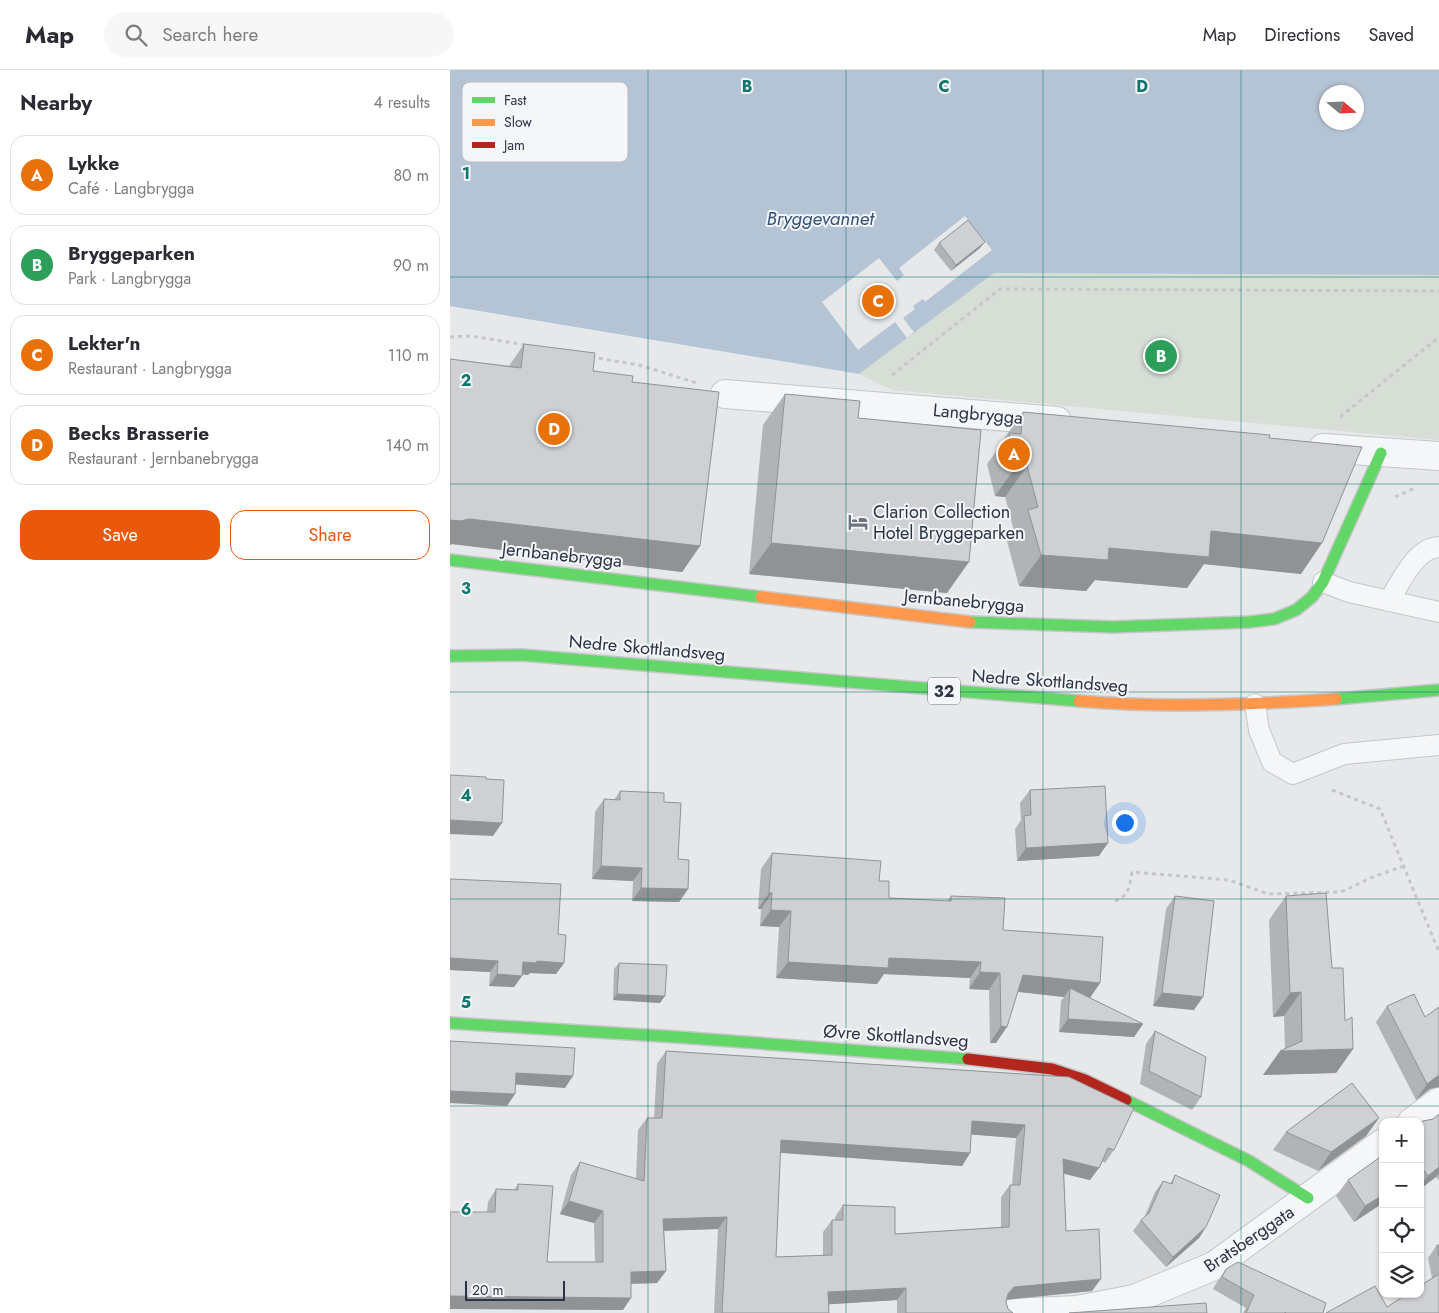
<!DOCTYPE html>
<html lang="en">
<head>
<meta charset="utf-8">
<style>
  body { margin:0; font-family:Jost,sans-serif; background:#f7f7f7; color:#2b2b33 }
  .controls { position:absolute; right:15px; bottom:15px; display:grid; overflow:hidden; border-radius:10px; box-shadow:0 1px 4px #0004 }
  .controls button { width:45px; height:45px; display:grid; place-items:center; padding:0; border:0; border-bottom:1px solid #e1e1e2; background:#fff; color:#2b2b33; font:25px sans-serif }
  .compass { position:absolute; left:869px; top:15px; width:45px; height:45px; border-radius:50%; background:#fff; box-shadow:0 1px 4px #0004; rotate:109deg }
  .scale { position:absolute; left:15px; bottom:12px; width:100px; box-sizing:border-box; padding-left:5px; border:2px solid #2b3445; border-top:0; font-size:14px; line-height:18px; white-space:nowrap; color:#2b3445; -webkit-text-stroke:4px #f4f6f9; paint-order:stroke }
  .you { position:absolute; left:674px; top:752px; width:18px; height:18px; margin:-12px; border:4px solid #fff; border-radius:50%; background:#1a73e8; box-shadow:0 0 0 8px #1a73e833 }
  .badge { display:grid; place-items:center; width:32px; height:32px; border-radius:50%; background:#ea580c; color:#fff; font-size:16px; font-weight:700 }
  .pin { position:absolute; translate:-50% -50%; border:2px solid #fff; box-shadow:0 1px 5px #0006 }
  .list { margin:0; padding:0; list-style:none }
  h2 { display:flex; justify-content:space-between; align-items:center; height:65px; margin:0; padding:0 20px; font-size:21px }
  h2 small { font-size:16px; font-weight:400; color:#7c7c81 }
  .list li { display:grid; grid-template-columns:32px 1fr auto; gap:15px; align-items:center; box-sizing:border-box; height:80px; margin:0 10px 10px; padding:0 10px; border:1px solid #e1e1e2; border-radius:15px }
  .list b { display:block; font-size:19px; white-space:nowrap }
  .list p { margin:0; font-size:16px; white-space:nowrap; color:#7c7c81 }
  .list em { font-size:16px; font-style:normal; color:#7c7c81 }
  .actions { display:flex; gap:10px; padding:15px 20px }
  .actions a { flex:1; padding:11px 0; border:1px solid #ea580c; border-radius:15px; text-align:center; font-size:18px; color:#ea580c }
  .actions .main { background:#ea580c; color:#fff }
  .icon { flex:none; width:28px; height:28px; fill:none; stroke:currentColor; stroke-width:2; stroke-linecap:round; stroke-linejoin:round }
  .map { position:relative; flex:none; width:989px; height:1243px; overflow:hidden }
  header { display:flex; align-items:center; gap:30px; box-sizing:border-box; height:70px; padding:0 25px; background:#fff; border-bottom:1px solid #e1e1e2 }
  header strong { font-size:24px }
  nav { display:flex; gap:28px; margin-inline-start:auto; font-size:18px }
  .search { width:350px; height:45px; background:#f7f7f7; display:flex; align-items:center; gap:12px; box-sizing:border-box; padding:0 18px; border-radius:28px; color:#7c7c81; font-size:19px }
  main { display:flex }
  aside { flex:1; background:#fff }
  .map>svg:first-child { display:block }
</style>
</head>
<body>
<header>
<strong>Map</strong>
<div class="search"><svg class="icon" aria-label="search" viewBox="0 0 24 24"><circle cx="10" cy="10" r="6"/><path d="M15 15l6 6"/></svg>Search here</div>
<nav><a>Map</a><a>Directions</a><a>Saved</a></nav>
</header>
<main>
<aside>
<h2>Nearby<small>4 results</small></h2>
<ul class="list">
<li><span class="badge" style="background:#e8710a">A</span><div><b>Lykke</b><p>Café · Langbrygga</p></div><em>80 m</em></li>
<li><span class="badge" style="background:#2e9e5b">B</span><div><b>Bryggeparken</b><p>Park · Langbrygga</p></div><em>90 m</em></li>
<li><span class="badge" style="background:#e8710a">C</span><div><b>Lekter'n</b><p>Restaurant · Langbrygga</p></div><em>110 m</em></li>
<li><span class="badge" style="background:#e8710a">D</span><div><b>Becks Brasserie</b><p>Restaurant · Jernbanebrygga</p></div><em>140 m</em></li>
</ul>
<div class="actions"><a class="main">Save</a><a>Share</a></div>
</aside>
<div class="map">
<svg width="989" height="1243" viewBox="0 0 989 1243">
  <rect width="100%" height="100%" fill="#e6e8ea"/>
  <path fill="#d6ded6" d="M544 203 989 205V370L442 320 409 304Z"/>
  <path fill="#b4c4d5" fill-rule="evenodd" d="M0 0H989V205L544 203 409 304 0 236ZM876 22H906V52H876Z"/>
  <path fill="#e6e8ea" d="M515 146 542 180 475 232 473 229 463 236 465 239 453 248 464 262 457 268 445 252 408 280 372 232 429 188 447 211 454 205 449 198Z"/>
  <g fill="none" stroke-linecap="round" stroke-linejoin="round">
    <defs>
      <g id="lane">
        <path d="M873 512 899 522 989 542"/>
        <path d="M939 531C951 512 965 478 989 477"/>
        <path d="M805 634 809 660 822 692 843 704 894 684 989 675"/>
      </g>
      <g id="street">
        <path d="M275 324 607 351"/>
        <path d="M873 378 989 386"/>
        <path d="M962 1052 989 1032"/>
        <path d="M563 1243 627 1240 684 1229 764 1196 933 1073"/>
      </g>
      <g id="fast">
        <path d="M0 490 311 527"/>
        <path d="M520 552 663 557 799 552 824 549 846 540 862 527 873 512 931 383"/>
        <path d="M0 586 72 585 629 631"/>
        <path d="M886 629 989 620"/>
        <path d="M0 953 227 967 518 989"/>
        <path d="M676 1030 799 1091 858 1128"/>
      </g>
      <g id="slow">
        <path d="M311 527 520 552"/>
        <path d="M629 631C714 638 801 635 886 629"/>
      </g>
      <path id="jam" d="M518 989 602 999 635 1010 676 1030"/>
    </defs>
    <use href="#lane" stroke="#c4c6c8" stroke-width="22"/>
    <use href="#street" stroke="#c4c6c8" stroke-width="30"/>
    <use href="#fast" stroke="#c4c6c8" stroke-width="14"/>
    <use href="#slow" stroke="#c4c6c8" stroke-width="14"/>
    <use href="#jam" stroke="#c4c6c8" stroke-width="14"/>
    <g stroke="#c5c6ca" stroke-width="3" stroke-dasharray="4 4" stroke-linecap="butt">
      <path d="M0 267 21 266 76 275"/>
      <path d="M141 287 189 295 247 313"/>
      <path d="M442 305 550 219 989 221"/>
      <path d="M890 347 989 267"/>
      <path d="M945 427 967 417"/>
      <path d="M882 720 930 739 989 882"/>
      <path d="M665 831C679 827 680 814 682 802L779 810 818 824 891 822 925 806 954 796"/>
    </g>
    <use href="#lane" stroke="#f5f6f7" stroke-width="20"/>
    <use href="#street" stroke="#f5f6f7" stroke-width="28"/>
    <use href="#fast" stroke="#63d668" stroke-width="11"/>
    <use href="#slow" stroke="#ff974d" stroke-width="11"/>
    <use href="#jam" stroke="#b3261e" stroke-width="11"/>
  </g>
  <g fill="#b1b3b5" fill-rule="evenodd">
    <path d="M489 173 530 178 501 201 484 180Z"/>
    <path d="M74 274 143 301 182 312 250 476 232 502 2 474 0 475V289L59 296Z"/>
    <path d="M335 324 408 348 497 523 299 504 313 355Z"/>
    <path d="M573 342 819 368 851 504 754 494 737 518 645 510 636 521 569 516 557 471 564 461 555 427 545 426 537 394 551 375V373Z"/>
    <path d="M580 720 649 786 567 791 565 759 571 750 570 733Z"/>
    <path d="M170 721 214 732 228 789 238 819 229 832 182 831 183 811 142 809 145 742 154 729 164 730Z"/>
    <path d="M322 783 429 811 439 828 497 831 501 826 553 860 650 913 640 928 693 954 684 967 609 962 611 931 614 927 568 922 546 973H540L539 920 519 919 520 908 434 904 427 914 326 908 329 857 310 856 311 839H308L311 799Z"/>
    <path d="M0 809 108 864 114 893 106 904 80 903 78 905 72 904 64 917 39 916 40 902 0 900Z"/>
    <path d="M725 826 744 940 703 936 716 839Z"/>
    <path d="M836 826 882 898 895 951 903 979 886 1003 813 1005 835 979 834 946 823 947 819 850Z"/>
    <path d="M169 893 210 933 163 930 164 899Z"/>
    <path d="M937 936 975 947 988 1016 980 1019 966 1030 926 952Z"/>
    <path d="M705 961 751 1027 742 1040 690 1014 696 974Z"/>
    <path d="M216 981 619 1007 664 1080 655 1093 652 1091 640 1110 614 1104 616 1161 642 1221 557 1229 556 1232 558 1239 563 1243H447V1230L379 1234V1243H264L268 1159 214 1161 216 1201 207 1213 181 1214 173 1240 0 1239 37 1142 38 1132 46 1119 64 1120 68 1114 97 1192H145L144 1153 110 1144 121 1105 130 1092 186 1109 188 1060 197 1048H204L207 994ZM521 1064 566 1068 562 1115H560L551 1127V1157L445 1164 393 1135 385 1147V1150H382L373 1162V1185L326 1187 330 1083 512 1096 520 1083Z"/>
    <path d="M989 1044V1110L986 1107 970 1119V1053L983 1049Z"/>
    <path d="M929 1048 916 1066 868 1101 823 1080 836 1062Z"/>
    <path d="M725 1105 756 1157 749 1168 716 1197 683 1161 691 1150 694 1148 705 1122 713 1111 720 1114Z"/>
    <path d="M898 1110 933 1133 904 1152 886 1126Z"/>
    <path d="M987 1175H989V1243L937 1237 982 1208 978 1188Z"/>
    <path d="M776 1199 873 1243H793L796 1238 763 1219 767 1212Z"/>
  </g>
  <g fill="#909294">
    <path d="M535 172 530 178 501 201 506 195Z"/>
    <path d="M567 395 577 396 555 427 545 426Z"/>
    <path d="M20 449 250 476 232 502 2 474 0 475V450Z"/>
    <path d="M761 461 872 473 851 504 754 494 737 518 645 510 636 521 569 516 591 485 659 478Z"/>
    <path d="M321 473 519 492 497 523 299 504Z"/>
    <path d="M0 750 52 753 43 766 0 764Z"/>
    <path d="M658 773 649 786 567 791 576 778Z"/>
    <path d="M151 796 192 798 183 811 142 809Z"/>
    <path d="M191 818 238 819 229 832 182 831Z"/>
    <path d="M319 823H322L311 839H308Z"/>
    <path d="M321 840 341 841 329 857 310 856Z"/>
    <path d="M0 888 48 891 40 902 0 900Z"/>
    <path d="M439 888 531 892 520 908 434 904 427 914 326 908 338 892Z"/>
    <path d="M87 891 114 893 106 904 80 903 78 905 65 904 73 892Z"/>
    <path d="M530 902 550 903 539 920 519 919Z"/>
    <path d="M47 904 72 906 64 917 39 916Z"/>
    <path d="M573 905 650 913 639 929 620 918 614 927 561 921Z"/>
    <path d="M851 922 834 946 823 947 840 923Z"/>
    <path d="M712 923 753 927 744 940 703 936Z"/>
    <path d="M167 924 215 926 210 933 163 930Z"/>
    <path d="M618 949 693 954 684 967 609 962Z"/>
    <path d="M551 956 557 957 546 973H540Z"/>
    <path d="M903 979 886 1003 813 1005 830 981Z"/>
    <path d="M66 1003 123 1006 115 1018 58 1014Z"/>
    <path d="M989 1005V1017L980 1019 966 1030 977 1014Z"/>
    <path d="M0 1021 65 1024 57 1036 0 1033Z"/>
    <path d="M929 1048 916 1066 868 1101 881 1082Z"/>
    <path d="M522 1051 575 1055 566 1068 514 1064Z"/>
    <path d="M331 1070 520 1083 512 1096 322 1082Z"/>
    <path d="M613 1089 649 1098 640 1110 604 1101Z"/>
    <path d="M989 1097V1103L986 1107 970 1119V1116L978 1106Z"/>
    <path d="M933 1125V1133L904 1152 915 1136Z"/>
    <path d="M119 1131 153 1141 144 1153 110 1144Z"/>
    <path d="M277 1147 268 1159 204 1161 213 1149Z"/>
    <path d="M756 1157 749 1168 716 1197 723 1187Z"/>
    <path d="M216 1201 207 1213 172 1214 181 1202Z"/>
    <path d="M651 1209 642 1221 555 1230 558 1224 564 1217Z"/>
    <path d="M456 1218 447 1230 369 1235 378 1222Z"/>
    <path d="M0 1226 181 1228 173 1240 0 1239Z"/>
  </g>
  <g fill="#ced0d3" stroke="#909294" fill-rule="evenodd">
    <path d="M518 150 535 172 506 195 489 173Z"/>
    <path d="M74 274 145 283 143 301 183 306 182 312 269 322 250 476 20 449 10 451 0 450V289L71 298Z"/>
    <path d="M335 324 410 331 408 348 531 360 519 492 321 473Z"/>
    <path d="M573 342 820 365 819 368 912 377 872 473 761 461 759 487 659 478 658 490 591 485 578 440 588 437 577 396 567 395 559 363 571 364Z"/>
    <path d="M0 705 36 707V709L54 710 52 753 0 750Z"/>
    <path d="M655 716 658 773 576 778 574 746 581 745 580 720Z"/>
    <path d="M170 721 214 723V732L231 733 228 789 239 790 238 819 191 818 192 798 151 796 154 729 170 730Z"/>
    <path d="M322 783 431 791 429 811H439V828L501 831V826L555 828 553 860 653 867 650 913 573 905 557 957 551 956 550 903 530 902 531 892 439 888 438 898 338 892 341 841 321 840 322 823H319Z"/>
    <path d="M0 809 111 814 108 864 116 865 114 893 87 891 86 893 73 892 72 906 47 904 48 891 0 888Z"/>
    <path d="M876 823 882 898H893L895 951 902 947 903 979 830 981 852 971 851 922 840 923 836 826Z"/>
    <path d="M725 826 764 831 753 927 712 923Z"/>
    <path d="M169 893 217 895 215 926 167 924Z"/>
    <path d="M620 918 693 954 618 949Z"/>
    <path d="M964 924 975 947 989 937V1005L977 1014 937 936Z"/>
    <path d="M705 961 756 987 751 1027 699 1001Z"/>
    <path d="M0 971 125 978 123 1006 66 1003 65 1024 0 1021Z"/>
    <path d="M216 981 619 1007 684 1038 664 1080 658 1078 649 1098 613 1089 616 1161 649 1159 651 1209 564 1217 558 1224 556 1232 558 1239 563 1243H456V1218L378 1222 379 1243H272L277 1147 213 1149 216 1201 181 1202V1228L0 1226V1142H45L46 1119 68 1120V1114L103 1116 97 1192H153V1141L119 1131 130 1092 194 1111 197 1048H212ZM522 1051 575 1055 570 1115H560L559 1157 445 1164V1137L393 1135V1150H382V1185L326 1187 331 1070 520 1083Z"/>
    <path d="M902 1013 929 1048 881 1082 836 1062Z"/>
    <path d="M989 1044V1097L978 1106 972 1098 970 1099V1053L973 1051 983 1049Z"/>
    <path d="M933 1085V1125L915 1136 898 1110Z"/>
    <path d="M725 1105 770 1125 756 1157 723 1187 691 1150 699 1143 713 1111 722 1114Z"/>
    <path d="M987 1175H989V1186Z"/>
    <path d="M788 1192 876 1233 873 1243H836L835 1242V1243H796L804 1225 772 1207 776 1199Z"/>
    <path d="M989 1204V1243H876L925 1216 937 1237 957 1224H970V1216Z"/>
    <path d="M756 1233 757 1243H619Z"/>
  </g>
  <path fill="none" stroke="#0f766e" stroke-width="1" stroke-opacity="0.55" d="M198 0V1243M396 0V1243M593 0V1243M791 0V1243M0 207H989M0 414H989M0 622H989M0 829H989M0 1036H989"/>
  <defs>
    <symbol id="hotel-bare" viewBox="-9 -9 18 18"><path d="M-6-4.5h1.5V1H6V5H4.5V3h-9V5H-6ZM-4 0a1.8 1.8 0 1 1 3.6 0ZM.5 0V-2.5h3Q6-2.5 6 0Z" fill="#6c737f" stroke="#f4f6f9" stroke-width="2.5" paint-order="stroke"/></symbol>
  </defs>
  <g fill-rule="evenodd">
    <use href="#hotel-bare" x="394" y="438" width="28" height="28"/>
  </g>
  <g text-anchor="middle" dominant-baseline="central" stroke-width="4" stroke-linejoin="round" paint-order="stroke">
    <rect fill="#f4f6f9" stroke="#676e7b" stroke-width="1" x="478" y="607.5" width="32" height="27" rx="4"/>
    <g font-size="16" font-weight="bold" fill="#2b3445">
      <text x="494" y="621">32</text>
    </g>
    <g font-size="18" fill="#2b3445" stroke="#f4f6f9">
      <text transform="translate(528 344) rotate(5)">Langbrygga</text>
      <text transform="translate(112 485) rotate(6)">Jernbanebrygga</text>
      <text transform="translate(514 531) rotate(5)">Jernbanebrygga</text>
      <text transform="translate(197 578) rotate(5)">Nedre Skottlandsveg</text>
      <text transform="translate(600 611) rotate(4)">Nedre Skottlandsveg</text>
      <text transform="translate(446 966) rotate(4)">Øvre Skottlandsveg</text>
      <text transform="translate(799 1169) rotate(-34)">Bratsberggata</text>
    </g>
    <g font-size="18" fill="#2b3445" stroke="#f4f6f9" text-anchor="start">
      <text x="423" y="442">Clarion Collection<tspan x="423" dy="21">Hotel Bryggeparken</tspan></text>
    </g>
    <g font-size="19" font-style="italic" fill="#34527a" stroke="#f4f6f9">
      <text x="370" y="148">Bryggevannet</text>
    </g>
  </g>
  <rect x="12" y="12" width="166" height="80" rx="8" fill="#f4f6f9" stroke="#b8bcc3" stroke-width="1"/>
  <rect x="22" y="27" width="23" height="6" fill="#63d668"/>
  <rect x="22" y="49" width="23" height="7" fill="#ff974d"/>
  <rect x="22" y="72" width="23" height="6" fill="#b3261e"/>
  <g font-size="14" fill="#2b3445">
    <text x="54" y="35">Fast</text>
    <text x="54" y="57">Slow</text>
    <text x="54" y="80">Jam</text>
  </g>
  <g font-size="16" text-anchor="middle" font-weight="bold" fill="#0f766e" stroke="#f4f6f9" stroke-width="4" stroke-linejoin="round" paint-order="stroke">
    <text x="297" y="22">B</text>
    <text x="494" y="22">C</text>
    <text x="692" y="22">D</text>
    <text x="16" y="109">1</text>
    <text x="16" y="316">2</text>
    <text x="16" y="524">3</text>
    <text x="16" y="731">4</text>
    <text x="16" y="938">5</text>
    <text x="16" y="1145">6</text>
  </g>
</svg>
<div class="controls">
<button>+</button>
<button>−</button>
<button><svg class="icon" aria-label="locate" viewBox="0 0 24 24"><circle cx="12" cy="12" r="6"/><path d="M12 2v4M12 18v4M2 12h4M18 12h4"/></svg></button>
<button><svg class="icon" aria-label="layers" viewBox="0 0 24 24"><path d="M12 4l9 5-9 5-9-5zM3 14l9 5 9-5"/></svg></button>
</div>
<svg class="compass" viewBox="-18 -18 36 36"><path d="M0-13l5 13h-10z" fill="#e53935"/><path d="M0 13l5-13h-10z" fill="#7c7c81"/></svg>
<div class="scale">20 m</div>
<div class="you"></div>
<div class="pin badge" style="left:564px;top:384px;background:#e8710a">A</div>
<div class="pin badge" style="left:711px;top:286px;background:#2e9e5b">B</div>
<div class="pin badge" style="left:428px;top:231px;background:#e8710a">C</div>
<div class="pin badge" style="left:104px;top:359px;background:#e8710a">D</div>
</div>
</main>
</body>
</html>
